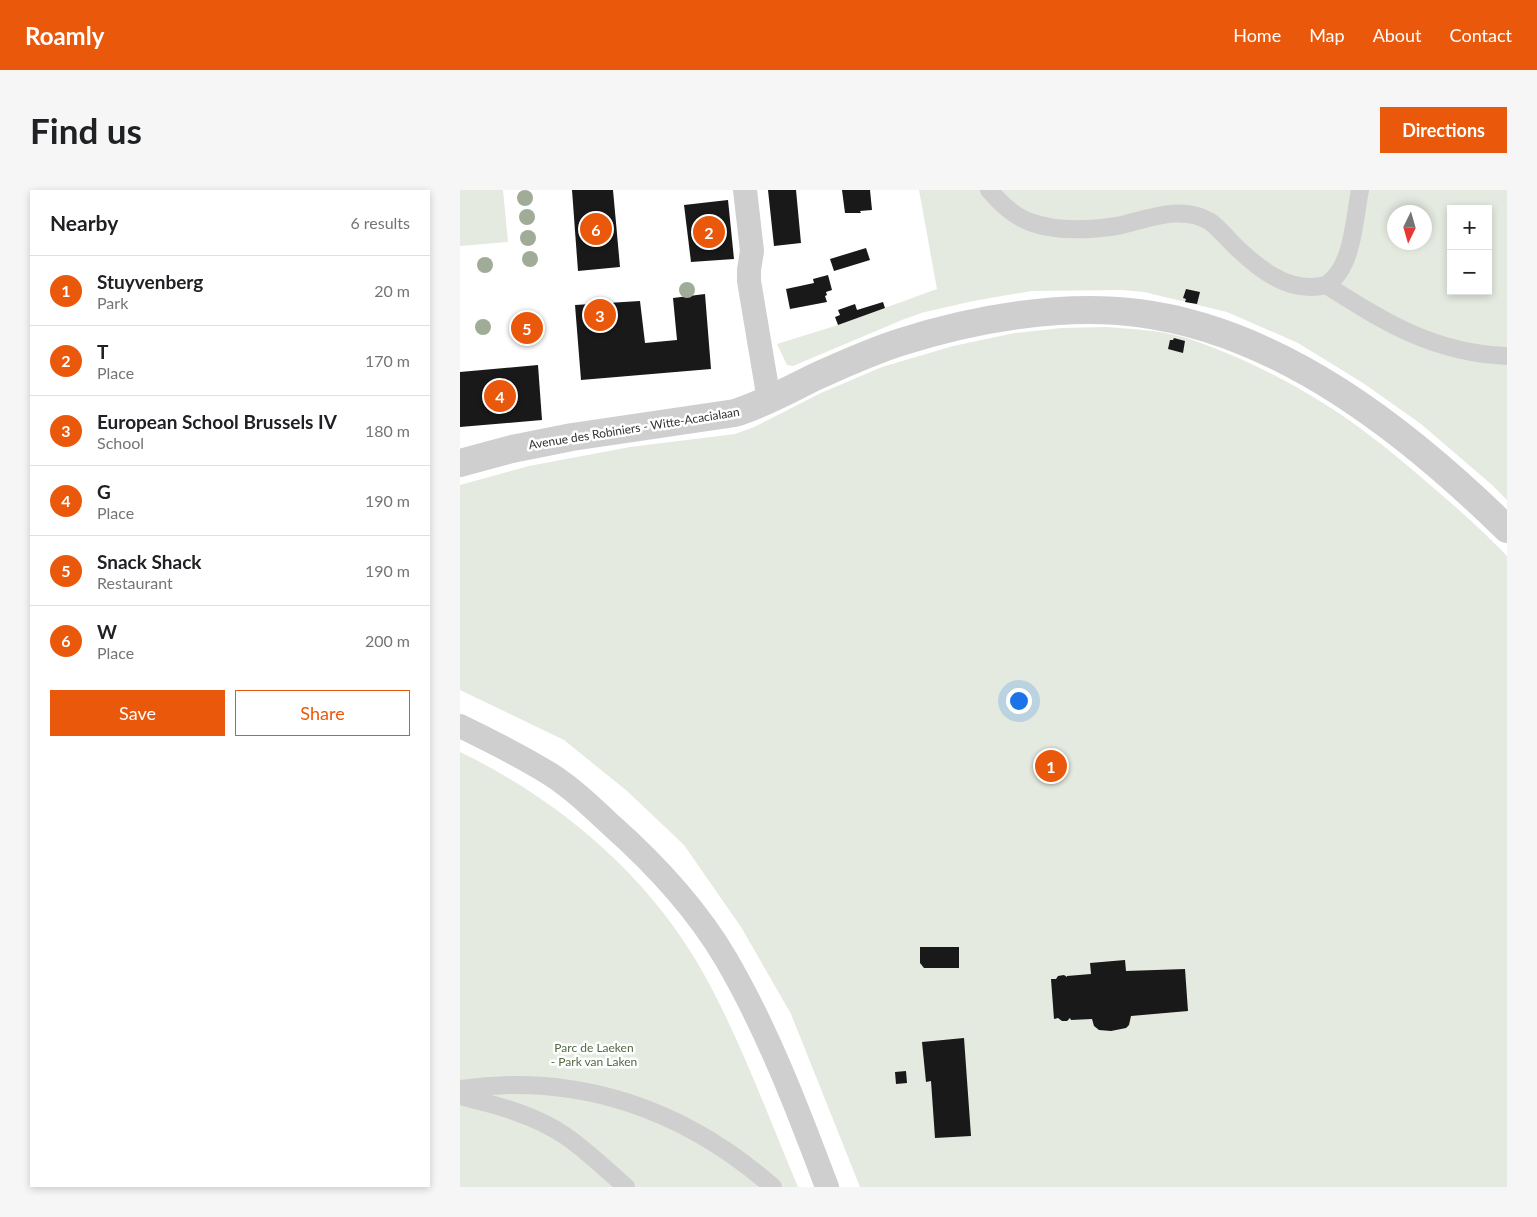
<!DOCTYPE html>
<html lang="en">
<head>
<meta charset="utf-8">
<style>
  body { margin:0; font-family:Lato,sans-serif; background:#f6f6f6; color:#202124 }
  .controls { position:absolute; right:15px; top:15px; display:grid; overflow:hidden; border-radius:0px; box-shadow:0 2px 8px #0003 }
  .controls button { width:45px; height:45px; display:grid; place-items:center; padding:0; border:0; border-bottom:1px solid #e0e0e0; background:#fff; color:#202124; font:25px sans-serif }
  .compass { position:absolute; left:927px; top:15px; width:45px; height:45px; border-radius:50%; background:#fff; box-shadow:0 2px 8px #0003; rotate:185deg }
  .you { position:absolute; left:558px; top:510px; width:18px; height:18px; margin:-12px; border:4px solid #fff; border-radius:50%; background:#1a73e8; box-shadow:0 0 0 8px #1a73e833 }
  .badge { display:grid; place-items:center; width:32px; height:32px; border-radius:50%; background:#ea580c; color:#fff; font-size:16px; font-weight:700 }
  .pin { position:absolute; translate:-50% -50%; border:2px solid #fff; box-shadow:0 1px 5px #0006 }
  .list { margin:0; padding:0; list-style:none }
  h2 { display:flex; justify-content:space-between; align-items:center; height:65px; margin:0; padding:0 20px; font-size:21px }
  h2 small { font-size:16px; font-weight:400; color:#757577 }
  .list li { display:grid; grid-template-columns:32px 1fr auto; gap:15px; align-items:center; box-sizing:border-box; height:70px; padding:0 20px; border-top:1px solid #e0e0e0 }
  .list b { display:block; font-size:19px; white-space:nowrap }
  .list p { margin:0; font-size:16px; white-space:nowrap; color:#757577 }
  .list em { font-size:16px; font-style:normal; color:#757577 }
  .actions { display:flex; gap:10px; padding:15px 20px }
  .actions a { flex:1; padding:11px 0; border:1px solid #ea580c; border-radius:0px; text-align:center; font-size:18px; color:#ea580c }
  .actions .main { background:#ea580c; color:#fff }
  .map { position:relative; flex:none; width:1047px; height:997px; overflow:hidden; border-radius:0px }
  header { display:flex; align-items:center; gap:30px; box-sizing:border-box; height:70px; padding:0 25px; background:#ea580c; color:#fff }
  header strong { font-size:24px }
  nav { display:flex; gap:28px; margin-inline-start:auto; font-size:18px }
  .intro { display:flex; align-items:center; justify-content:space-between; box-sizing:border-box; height:120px; padding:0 30px }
  h1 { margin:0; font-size:35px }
  .button { padding:12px 22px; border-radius:0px; background:#ea580c; color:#fff; font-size:18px; font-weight:700 }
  main { display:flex; gap:30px; padding:0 30px }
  aside { flex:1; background:#fff; border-radius:0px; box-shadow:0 2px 8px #0003 }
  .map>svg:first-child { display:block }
</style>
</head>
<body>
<header>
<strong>Roamly</strong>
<nav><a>Home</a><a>Map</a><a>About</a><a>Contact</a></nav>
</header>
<div class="intro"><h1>Find us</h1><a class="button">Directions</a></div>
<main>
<aside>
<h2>Nearby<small>6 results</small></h2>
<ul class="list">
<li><span class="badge">1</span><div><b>Stuyvenberg</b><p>Park</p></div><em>20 m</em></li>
<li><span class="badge">2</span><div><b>T</b><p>Place</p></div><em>170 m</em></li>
<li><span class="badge">3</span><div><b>European School Brussels IV</b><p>School</p></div><em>180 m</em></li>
<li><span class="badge">4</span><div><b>G</b><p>Place</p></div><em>190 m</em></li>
<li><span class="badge">5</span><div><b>Snack Shack</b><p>Restaurant</p></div><em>190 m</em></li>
<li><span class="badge">6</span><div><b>W</b><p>Place</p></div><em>200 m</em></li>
</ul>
<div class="actions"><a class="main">Save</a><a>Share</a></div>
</aside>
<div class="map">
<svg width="1047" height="997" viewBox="0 0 1047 997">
  <rect width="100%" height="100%" fill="#fff"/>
  <g fill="#e4eadf" fill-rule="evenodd">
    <path d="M0 0H43L48 52 0 56Z"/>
    <path d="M459 0H1047V310L1031 294 961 234 903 193 838 153 767 122 684 102 662 100 572 101 513 111 461 123 442 130 333 176 327 175 317 154 378 135 477 99ZM991 19H1028V101H991ZM934 22H964V52H934Z"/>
    <path d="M647 137C672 139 698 140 723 147 787 167 860 206 913 248 932 262 950 278 969 294 996 317 1022 340 1047 366V997H400L331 824 281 737 224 655 167 601 104 550 0 500V295L69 276 170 257 275 244 294 237 361 203 422 177 493 156 555 143 601 138Z"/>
    <path d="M0 562C98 609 187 684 241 779 280 848 307 924 338 997H0Z"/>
  </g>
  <g fill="#191919">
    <path d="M112 0H153L160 77 118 81Z"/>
    <path d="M308 0H336L341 53 314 56Z"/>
    <path d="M382 0H410L412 20 400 21 401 23H385Z"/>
    <path d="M268 10 274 69 231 72 224 15Z"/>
    <path d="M406 58 410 70 374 81 370 69Z"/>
    <path d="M368 85 372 100 366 102 367 105 365 106 367 112 330 119 326 99 354 93 353 89Z"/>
    <path d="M726 99 740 102 737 114 725 112 726 109 723 108Z"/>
    <path d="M245 104 251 179 121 190 115 115 180 111 185 153 217 150 213 108Z"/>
    <path d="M423 112 425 118 378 135 375 127 380 125 378 120 395 114 397 120Z"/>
    <path d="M76 127 77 147 58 149 57 129Z"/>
    <path d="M714 148 725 151 723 163 708 159 710 150H713Z"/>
    <path d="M78 175 82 230 0 237V182Z"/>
    <path d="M460 757H499V778H464L460 773Z"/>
    <path d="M665 770 666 781 725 779 728 821 671 826 669 835 666 838 651 841 639 840 634 836 632 829 611 830 610 828 607 831H602L598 828 594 829 591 789H596L598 786 604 785 607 787V786L631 784 630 773Z"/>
    <path d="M504 848 511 946 475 948 471 891 466 892 462 852Z"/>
    <path d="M446 881 447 893 436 894 435 882Z"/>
  </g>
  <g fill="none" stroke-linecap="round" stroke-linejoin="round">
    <g stroke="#cfcfcf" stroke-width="18">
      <path d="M529 0C540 13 553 26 570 32 596 42 630 40 657 36 686 30 720 14 749 31 757 36 764 45 771 52 795 76 828 105 866 95 926 133 974 163 1047 166"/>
      <path d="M866 95C893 78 894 30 900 0"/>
      <path d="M0 899C118 882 224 919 313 997"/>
      <path d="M0 906C36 915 76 925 107 947 128 962 147 980 166 997"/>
    </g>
    <g stroke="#cfcfcf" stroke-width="24">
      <path d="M285 0 292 61 289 80V91L309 210"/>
      <path d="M0 536C31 551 61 566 90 584 112 598 132 617 151 635 195 674 236 718 266 769 308 841 338 920 367 997"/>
    </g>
    <path stroke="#cfcfcf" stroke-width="28" d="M0 273 52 259 112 247 275 223C304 214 330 199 357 186 384 174 412 161 441 152 513 129 603 113 678 123 821 141 948 242 1047 339"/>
  </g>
  <g fill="#a0ac98">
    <circle cx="65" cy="8" r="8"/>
    <circle cx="67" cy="27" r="8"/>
    <circle cx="68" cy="48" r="8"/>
    <circle cx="70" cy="69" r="8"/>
    <circle cx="25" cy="75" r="8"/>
    <circle cx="227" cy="100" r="8"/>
    <circle cx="23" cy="137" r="8"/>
  </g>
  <g text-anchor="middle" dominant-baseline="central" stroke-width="5" stroke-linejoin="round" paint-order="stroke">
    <g font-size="12" fill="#323232" stroke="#fff">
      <text transform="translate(174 238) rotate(-9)">Avenue des Robiniers - Witte-Acacialaan</text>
    </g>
    <g font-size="12" fill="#536944" stroke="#fff">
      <text x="134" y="857">Parc de Laeken<tspan x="134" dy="14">- Park van Laken</tspan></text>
    </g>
  </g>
</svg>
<div class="controls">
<button>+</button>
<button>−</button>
</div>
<svg class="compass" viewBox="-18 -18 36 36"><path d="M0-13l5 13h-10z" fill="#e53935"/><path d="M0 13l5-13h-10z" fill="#757577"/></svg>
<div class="you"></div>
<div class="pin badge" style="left:591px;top:576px">1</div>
<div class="pin badge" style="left:249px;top:42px">2</div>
<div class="pin badge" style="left:140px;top:125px">3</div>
<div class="pin badge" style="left:40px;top:206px">4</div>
<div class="pin badge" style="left:67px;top:138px">5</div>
<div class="pin badge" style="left:136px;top:39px">6</div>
</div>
</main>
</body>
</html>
